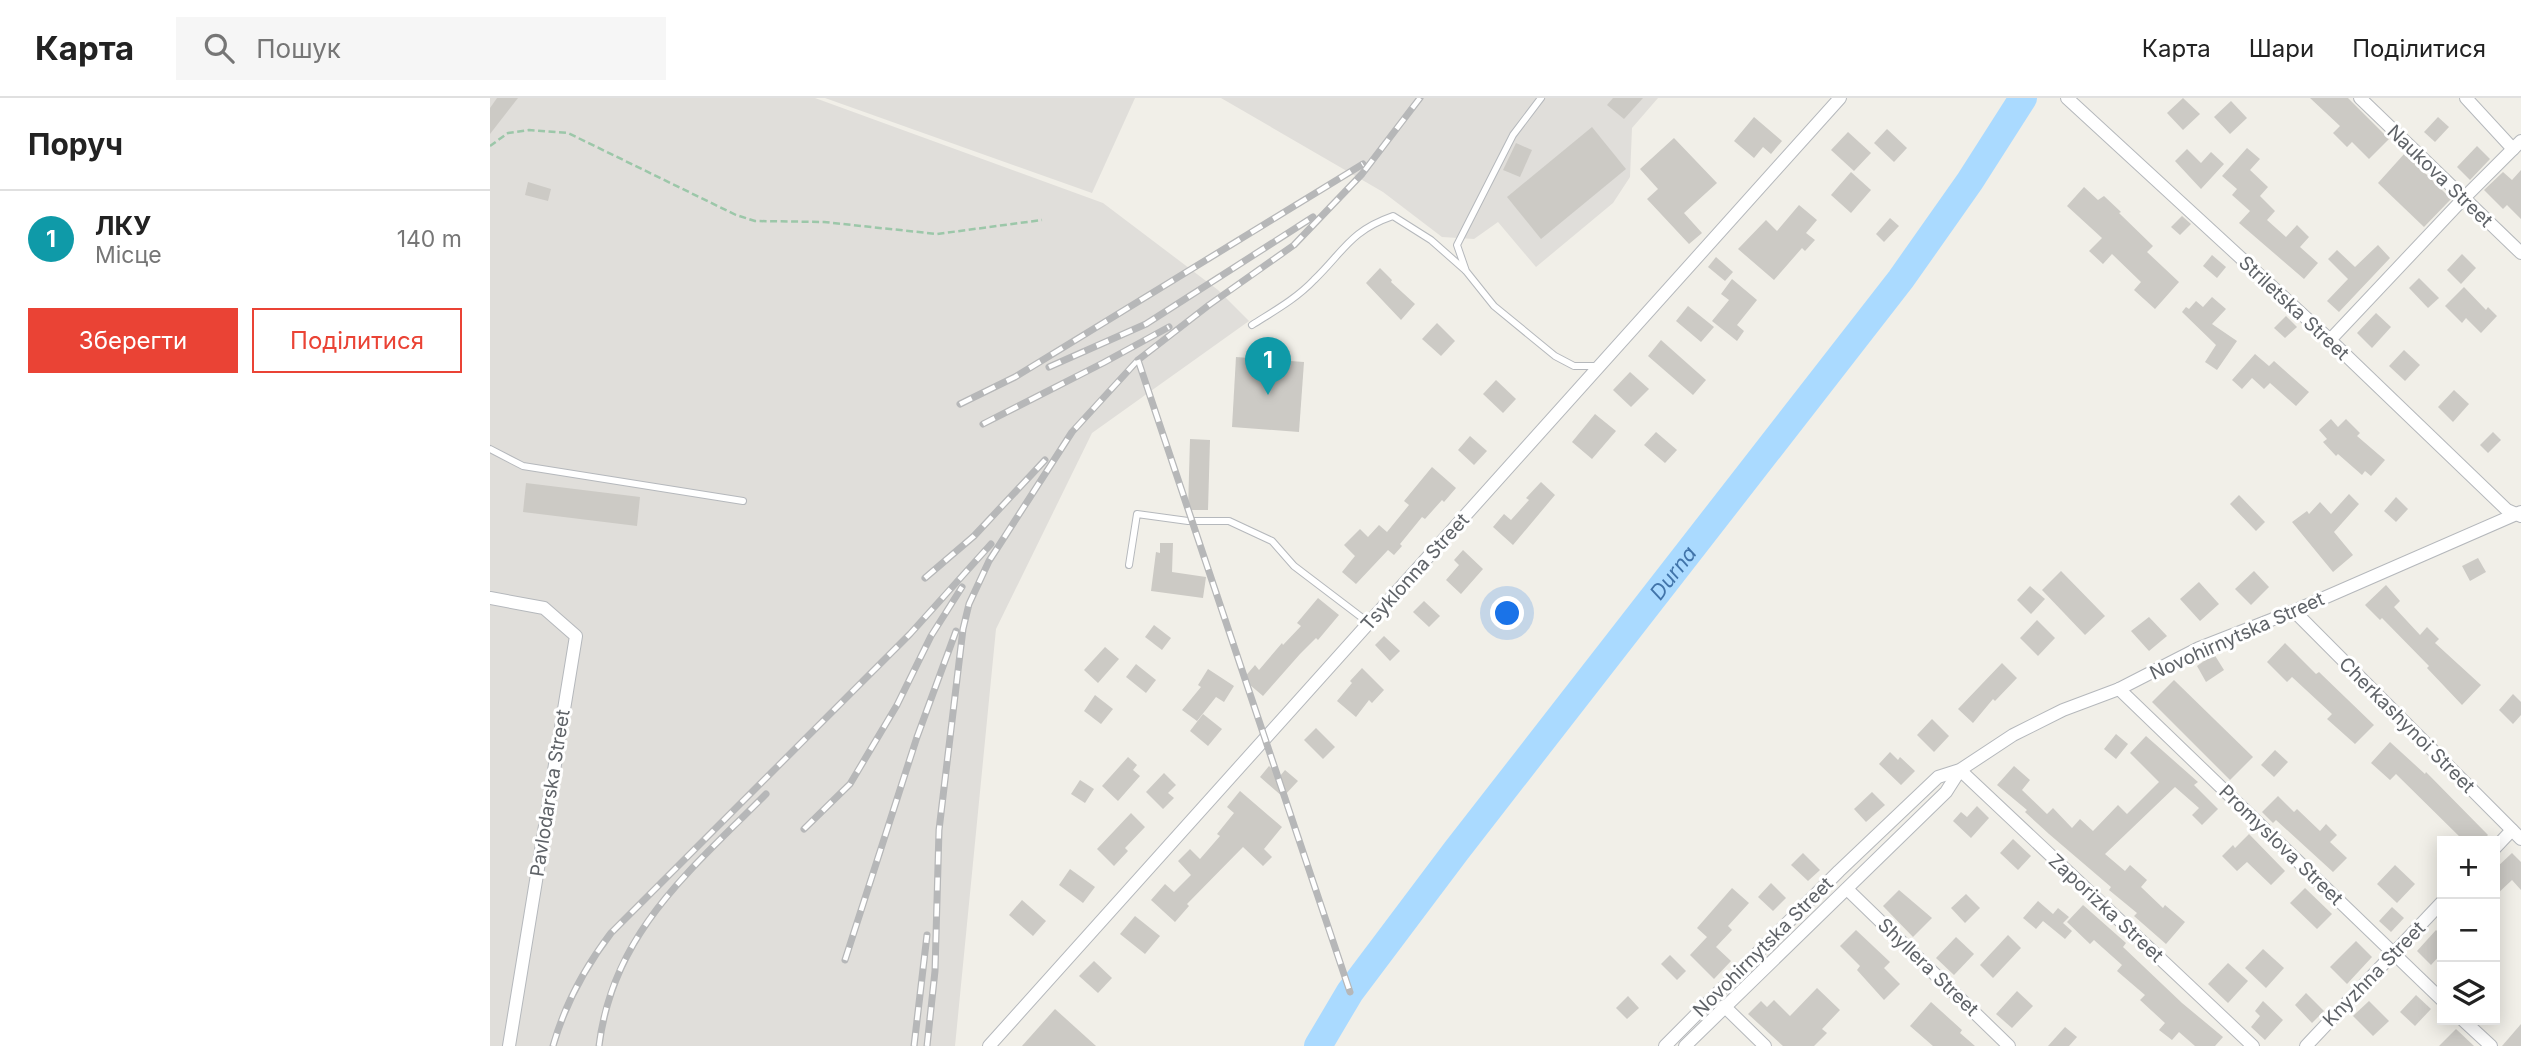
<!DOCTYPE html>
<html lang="uk">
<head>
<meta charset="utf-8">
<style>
  body { margin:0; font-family:Inter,sans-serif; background:#f6f6f6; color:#222 }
  .controls { position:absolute; right:21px; bottom:21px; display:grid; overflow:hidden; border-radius:0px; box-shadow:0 4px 18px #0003 }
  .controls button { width:63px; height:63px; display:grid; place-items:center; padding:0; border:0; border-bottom:2px solid #e0e0e0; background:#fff; color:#222; font:35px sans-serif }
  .you { position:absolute; left:1018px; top:516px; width:24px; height:24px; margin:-18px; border:5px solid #fff; border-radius:50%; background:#1a73e8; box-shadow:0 0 0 10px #1a73e833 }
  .badge { display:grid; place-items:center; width:46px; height:46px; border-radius:50%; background:#ea4335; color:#fff; font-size:23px; font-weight:700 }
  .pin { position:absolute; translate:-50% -58px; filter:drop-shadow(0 2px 4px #0008) }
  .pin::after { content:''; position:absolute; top:37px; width:24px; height:21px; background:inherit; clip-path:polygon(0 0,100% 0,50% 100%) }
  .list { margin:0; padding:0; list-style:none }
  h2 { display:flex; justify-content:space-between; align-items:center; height:91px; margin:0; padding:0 28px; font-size:30px }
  h2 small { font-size:23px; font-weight:400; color:#767676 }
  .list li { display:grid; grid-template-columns:46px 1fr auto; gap:21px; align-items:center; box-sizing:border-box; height:98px; padding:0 28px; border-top:2px solid #e0e0e0 }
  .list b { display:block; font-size:26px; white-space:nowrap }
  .list p { margin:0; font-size:23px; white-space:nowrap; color:#767676 }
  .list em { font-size:23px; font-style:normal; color:#767676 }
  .actions { display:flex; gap:14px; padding:21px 28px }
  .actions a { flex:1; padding:16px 0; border:2px solid #ea4335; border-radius:0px; text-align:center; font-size:24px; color:#ea4335 }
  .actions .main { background:#ea4335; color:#fff }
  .icon { flex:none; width:38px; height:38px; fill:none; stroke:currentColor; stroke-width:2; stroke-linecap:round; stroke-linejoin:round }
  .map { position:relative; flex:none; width:2031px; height:948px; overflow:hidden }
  header { display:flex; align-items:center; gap:42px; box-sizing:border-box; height:98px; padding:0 35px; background:#fff; border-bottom:2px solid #e0e0e0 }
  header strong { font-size:33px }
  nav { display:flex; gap:38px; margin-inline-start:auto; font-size:24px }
  .search { width:490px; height:63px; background:#f6f6f6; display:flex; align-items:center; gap:18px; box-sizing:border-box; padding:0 24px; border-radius:0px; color:#767676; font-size:26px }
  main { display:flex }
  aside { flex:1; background:#fff }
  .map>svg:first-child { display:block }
</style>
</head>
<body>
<header>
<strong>Карта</strong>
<div class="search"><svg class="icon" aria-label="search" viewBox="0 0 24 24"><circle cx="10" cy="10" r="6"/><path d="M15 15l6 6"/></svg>Пошук</div>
<nav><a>Карта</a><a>Шари</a><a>Поділитися</a></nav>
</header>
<main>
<aside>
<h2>Поруч<small></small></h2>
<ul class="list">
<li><span class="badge" style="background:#0f9aa8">1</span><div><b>ЛКУ</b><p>Місце</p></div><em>140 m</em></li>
</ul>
<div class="actions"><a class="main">Зберегти</a><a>Поділитися</a></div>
</aside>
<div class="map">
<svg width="2031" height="948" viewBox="0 0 2031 948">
  <rect width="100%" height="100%" fill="#f1efe8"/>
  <g fill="#e0deda">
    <path d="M0 0H325L613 105 728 192 759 223 602 335 506 531 465 948H0Z"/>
    <path d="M335 0H645L602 95Z"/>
    <path d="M731 0H1168L1142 30 1140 79 1123 105 1046 169 1008 124 984 141 952 139 893 94Z"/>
  </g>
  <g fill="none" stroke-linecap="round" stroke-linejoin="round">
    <path stroke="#aadaff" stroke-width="28" id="s1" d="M828 948 860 894 966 753 1411 181 1480 83 1533 0"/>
  </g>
  <g fill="#cccac5">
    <path d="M7 0H28L0 36V10Z"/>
    <path d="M1123 0H1153L1134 21 1117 7Z"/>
    <path d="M1693 0 1710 16 1693 32 1677 15Z"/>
    <path d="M1820 0H1858L1899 41 1879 61 1862 44 1857 49 1843 35 1850 28Z"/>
    <path d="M1741 3 1757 20 1740 36 1724 19Z"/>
    <path d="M1264 19 1292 43 1281 56 1273 49 1264 60 1244 43Z"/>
    <path d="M1948 19 1959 29 1945 44 1934 34Z"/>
    <path d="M1102 29 1136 71 1051 141 1017 99Z"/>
    <path d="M1397 31 1417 50 1404 64 1384 45Z"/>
    <path d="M1358 34 1381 55 1364 73 1341 52Z"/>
    <path d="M1184 40 1227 85 1194 115 1212 135 1199 146 1157 101 1168 91 1150 71Z"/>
    <path d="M1026 45 1042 52 1030 79 1013 72Z"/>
    <path d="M1987 48 2000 61 1980 82 1967 69Z"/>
    <path d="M1757 50 1770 61 1760 72 1778 89 1770 98 1785 113 1777 122 1796 139 1807 127 1819 139 1810 149 1828 165 1814 181 1749 125 1760 113 1742 97 1747 91 1732 78Z"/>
    <path d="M1697 51 1711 65 1721 54 1734 66 1711 91 1685 63Z"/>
    <path d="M1915 55 1961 101 1934 129 1888 85Z"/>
    <path d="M2031 72V121L2017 107 2013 111 1994 92 2013 74 2022 82Z"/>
    <path d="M1361 74 1381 92 1361 115 1341 97Z"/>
    <path d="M38 84 61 91 58 103 35 97Z"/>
    <path d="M1594 89 1608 102 1614 98 1631 114 1629 115 1663 148 1657 154 1689 184 1665 211 1644 192 1651 184 1622 156 1613 166 1599 153 1612 140 1577 108Z"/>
    <path d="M1309 107 1327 122 1316 135 1325 142 1315 153 1312 150 1284 182 1248 151 1276 122 1287 133Z"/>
    <path d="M1692 118 1701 126 1690 137 1681 129Z"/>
    <path d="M1400 120 1409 128 1394 144 1386 136Z"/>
    <path d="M1888 147 1900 160 1849 214 1837 203 1858 181 1838 161 1847 152 1865 169Z"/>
    <path d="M1972 156 1986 170 1971 186 1957 172Z"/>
    <path d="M1722 157 1736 169 1727 180 1713 168Z"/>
    <path d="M1226 159 1243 174 1235 183 1218 169Z"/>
    <path d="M890 170 902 182 901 184 925 206 911 222 876 185Z"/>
    <path d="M1929 180 1949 200 1938 210 1919 190Z"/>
    <path d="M1242 181 1267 202 1247 227 1254 233 1247 243 1222 223 1239 202 1231 196Z"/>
    <path d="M1974 189 1996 212 1998 209 2007 218 1991 235 1976 220 1972 225 1955 208Z"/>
    <path d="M1722 199 1736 211 1722 226 1747 243 1727 272 1715 264 1726 247 1692 214 1696 209 1699 211 1706 203 1713 209Z"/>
    <path d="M1198 208 1224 229 1211 244 1186 223Z"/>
    <path d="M1886 215 1901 229 1882 250 1867 235Z"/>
    <path d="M1796 218 1807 229 1795 240 1784 230Z"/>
    <path d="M947 225 965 243 951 258 932 241Z"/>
    <path d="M1171 242 1216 282 1203 297 1158 258Z"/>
    <path d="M1914 252 1930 267 1915 283 1899 268Z"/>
    <path d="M1765 256 1779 268 1784 263 1819 294 1806 308 1780 285 1774 291 1762 280 1752 291 1742 282Z"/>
    <path d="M746 259 814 264 809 334 742 329Z"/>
    <path d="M1140 274 1159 291 1141 309 1123 292Z"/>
    <path d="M1006 282 1026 301 1013 315 993 296Z"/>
    <path d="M1964 292 1979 306 1963 324 1948 309Z"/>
    <path d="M1105 316 1126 333 1102 361 1082 344Z"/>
    <path d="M1841 321 1848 329 1856 321 1870 335 1867 338 1895 362 1881 378 1875 373 1872 377 1848 356 1846 358 1833 344 1837 341 1829 332Z"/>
    <path d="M1166 334 1187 352 1175 365 1154 347Z"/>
    <path d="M2003 334 2011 342 1998 355 1990 347Z"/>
    <path d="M980 338 997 353 984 367 968 352Z"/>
    <path d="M700 341 720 342 718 412H698Z"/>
    <path d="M942 369 966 390 954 404 952 402 935 421 932 419 910 446 912 448 904 457 898 452 866 486 852 474 865 458 854 447 870 431 878 439 889 427 897 434 919 407 914 403Z"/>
    <path d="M1051 384 1065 397 1023 447 1003 429 1014 416 1021 422 1039 402 1036 400Z"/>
    <path d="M36 385 150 399 147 428 33 414Z"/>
    <path d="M1859 396 1869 406 1844 434 1863 457 1843 474 1802 424 1817 413 1819 416 1830 404 1841 416Z"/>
    <path d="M1749 397 1775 424 1766 433 1740 406Z"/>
    <path d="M1906 399 1918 411 1906 424 1894 413Z"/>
    <path d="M670 445H683L682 474 716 479 713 500 661 493 666 454 670 455Z"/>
    <path d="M973 452 993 471 971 496 956 482 969 467 964 462Z"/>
    <path d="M1988 460 1996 474 1980 483 1972 468Z"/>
    <path d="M1571 473 1615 518 1595 537 1552 492Z"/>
    <path d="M1764 473 1779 489 1761 507 1745 491Z"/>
    <path d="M1709 484 1729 506 1710 523 1690 501Z"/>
    <path d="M1896 487 1910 503 1904 509 1930 537 1937 529 1949 541 1945 545 1991 587 1972 607 1937 570 1939 568 1892 520 1890 522 1875 507Z"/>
    <path d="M1540 488 1555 501 1541 516 1527 502Z"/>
    <path d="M828 500 849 517 828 542 826 540 810 556 773 598 753 581 765 567 769 572 792 545 793 547 811 528 807 525Z"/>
    <path d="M934 503 950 518 939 529 923 514Z"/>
    <path d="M1659 519 1677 538 1659 553 1641 533Z"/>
    <path d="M1547 522 1565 540 1548 558 1530 540Z"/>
    <path d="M664 527 681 540 672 552 655 539Z"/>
    <path d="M894 538 910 553 900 563 885 547Z"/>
    <path d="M1795 545 1826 576 1829 574 1884 627 1865 646 1837 621 1842 616 1802 579 1797 584 1777 564Z"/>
    <path d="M615 549 629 561 608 585 594 572Z"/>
    <path d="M1724 556 1734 572 1716 584 1707 568Z"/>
    <path d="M1512 565 1527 580 1505 603 1503 601 1483 625 1468 611Z"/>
    <path d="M646 566 666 582 656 595 636 579Z"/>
    <path d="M872 570 894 592 882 605 879 602 866 619 847 603 862 585 860 583Z"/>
    <path d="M718 571 744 588 734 604 726 599 707 623 692 612 711 589 708 587Z"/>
    <path d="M1684 582 1763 659 1740 682 1662 604Z"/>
    <path d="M2023 596 2031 604V617L2023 626 2009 612Z"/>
    <path d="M605 597 623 611 611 626 594 613Z"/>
    <path d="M713 616 732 631 718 648 700 633Z"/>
    <path d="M1442 621 1459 638 1444 654 1427 637Z"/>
    <path d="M826 630 845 649 833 661 814 642Z"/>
    <path d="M1626 636 1638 646 1626 661 1614 651Z"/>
    <path d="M1656 638 1708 684 1704 687 1728 711 1712 727 1702 717 1709 710 1685 689 1615 756 1635 773 1640 767 1657 782 1651 789 1673 810 1675 807 1695 824 1676 846 1644 818 1647 815 1619 792 1621 789 1559 736 1535 714 1537 712 1507 687 1524 668 1540 682 1532 692 1557 716 1563 710 1582 730 1590 721 1603 733 1628 707 1637 716 1669 684 1640 655Z"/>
    <path d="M1900 644 1935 676 1936 674 1998 737 1992 743H1974L1906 676 1900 682 1881 665Z"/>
    <path d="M1785 652 1798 664 1784 679 1771 667Z"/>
    <path d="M1400 654 1408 662 1410 659 1425 673 1411 687 1389 666Z"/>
    <path d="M638 659 647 667 643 672 650 678 628 703 612 688Z"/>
    <path d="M779 668 790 678 795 672 808 683 793 699 770 679Z"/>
    <path d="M674 675 686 687 678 695 684 700 673 711 656 694Z"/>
    <path d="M590 682 604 691 595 705 581 696Z"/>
    <path d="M750 693 792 729 774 751 782 759 773 768 753 749 697 806 699 808 685 824 661 802 675 786 684 794 701 777 688 763 700 751 710 761 730 738 727 736 744 715 737 709Z"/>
    <path d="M1382 694 1395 707 1376 724 1364 711Z"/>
    <path d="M1788 698 1804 714 1807 711 1830 733 1836 726 1847 737 1840 744 1857 760 1843 774 1786 722 1783 725 1772 714Z"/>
    <path d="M1487 708 1499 720 1481 740 1463 723 1471 714 1477 719Z"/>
    <path d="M641 715 655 729 635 750 638 753 624 768 607 751Z"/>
    <path d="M1759 736 1795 773 1781 787 1757 764 1747 773 1732 758 1743 747 1745 750Z"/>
    <path d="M1523 741 1541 758 1528 772 1510 755Z"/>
    <path d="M1313 755 1330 772 1318 783 1301 767Z"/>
    <path d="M2022 755 2031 764V792L2022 782 2005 798V771Z"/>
    <path d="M1905 767 1925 786 1907 805 1887 786Z"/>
    <path d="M580 771 605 789 593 805 569 787Z"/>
    <path d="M1281 785 1296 800 1283 813 1268 799Z"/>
    <path d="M1242 790 1259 805 1238 828 1242 832 1226 849 1241 863 1224 881 1200 857 1217 839 1207 830Z"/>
    <path d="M1815 790 1842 816 1827 831 1800 805Z"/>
    <path d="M1409 792 1442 820 1423 839 1393 808Z"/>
    <path d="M1476 796 1490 810 1475 825 1461 810Z"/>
    <path d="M532 802 556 823 543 838 519 817Z"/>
    <path d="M1548 803 1563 816 1568 810 1579 819 1573 825 1582 833 1575 841 1553 823 1546 831 1533 820Z"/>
    <path d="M1593 807 1636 845 1633 849 1692 905 1733 939 1725 948H1705L1689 934 1682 942 1669 932 1675 925 1650 902 1655 897 1627 873 1632 867 1604 842 1600 846 1577 824Z"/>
    <path d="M1902 809 1914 820 1901 834 1889 823Z"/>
    <path d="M645 818 670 838 655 856 630 836Z"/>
    <path d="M1366 832 1400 864 1394 870 1410 886 1394 902 1367 872 1370 868 1350 848Z"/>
    <path d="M1946 832 1952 838V855L1941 867 1927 853Z"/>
    <path d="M1518 837 1531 850 1503 880 1490 867Z"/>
    <path d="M1466 839 1484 856 1464 877 1446 860Z"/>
    <path d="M1866 843 1882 859 1857 886 1840 869Z"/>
    <path d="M1773 851 1794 870 1776 890 1755 870Z"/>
    <path d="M1180 857 1196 873 1187 882 1171 866Z"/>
    <path d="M604 863 622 880 608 895 589 878Z"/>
    <path d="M1738 865 1758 883 1738 905 1718 886Z"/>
    <path d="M1327 890 1350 912 1332 931 1337 935 1324 948H1293L1258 916 1271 903 1277 909 1284 902 1300 918Z"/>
    <path d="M1527 893 1543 908 1522 930 1506 916Z"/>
    <path d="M1816 895 1834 913 1822 925 1805 907Z"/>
    <path d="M1926 897 1941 911 1925 928 1910 914Z"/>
    <path d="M1138 898 1149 910 1137 921 1126 910Z"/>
    <path d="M1773 903 1793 922 1775 942 1761 929 1770 918 1765 913Z"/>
    <path d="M1879 903 1899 923 1883 938 1863 918Z"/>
    <path d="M1441 904 1472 932 1470 935 1485 948H1443L1420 928Z"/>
    <path d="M565 911 606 948H532Z"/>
    <path d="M2031 926V948H2012Z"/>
    <path d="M1575 929 1587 939 1579 948H1558Z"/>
    <path d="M1966 931 1984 948H1949Z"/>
  </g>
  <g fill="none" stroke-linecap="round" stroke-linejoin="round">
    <defs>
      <g id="service">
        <path d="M1051 0 1023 37 967 147 976 173 1004 208 1065 258 1084 268H1109"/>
        <path d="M762 227C784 213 806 201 824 182 854 153 860 133 903 118L941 142 975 172"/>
        <path d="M0 351 33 368 253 403"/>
        <path d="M639 467 647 416 698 423H739L782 443 804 468 879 525"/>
      </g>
      <g id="minor">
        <path d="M1577 0 1840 242 2017 412 2031 418"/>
        <path d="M1870 0 2031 155"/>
        <path d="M1976 0 2023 51"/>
        <path d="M1840 242 1973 101 2031 43"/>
        <path d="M0 500 54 510 86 538 19 948"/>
        <path d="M1804 513 2031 741"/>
        <path d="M1629 591 1952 902"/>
        <path d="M2005 750 2022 732"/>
        <path d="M1357 791 1519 948"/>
        <path d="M1234 908 1275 948"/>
        <path d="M1973 922 2001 948"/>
        <path d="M499 948 1350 0"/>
        <path d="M1175 948 1349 773 1448 679 1470 672 1523 637 1573 612 1629 591 1709 550 1804 513 2031 414"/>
        <path d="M1195 948 1456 694 1470 672 1763 948"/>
        <path d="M1816 948 1952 804"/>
      </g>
    </defs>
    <use href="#service" stroke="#b5b8bc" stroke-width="8"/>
    <use href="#minor" stroke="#b5b8bc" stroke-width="14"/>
    <path stroke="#9cc7a9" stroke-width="2.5" stroke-dasharray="7 3.5" stroke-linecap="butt" d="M0 48 18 35 39 32 78 35 246 117 265 123 334 124 447 136 552 122"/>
    <use href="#service" stroke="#fff" stroke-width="6"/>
    <use href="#minor" stroke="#fff" stroke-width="12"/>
    <defs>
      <g id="rail">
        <path d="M648 262 860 894"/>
        <path d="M559 269 656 226 823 119"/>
        <path d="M470 306 525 279 873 66"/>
        <path d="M493 326 613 265 679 229"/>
        <path d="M435 480 484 438 555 362"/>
        <path d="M314 731 360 686 407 607 441 538 472 489"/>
        <path d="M355 862 427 639 466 533"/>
        <path d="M63 948C75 906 95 869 121 835L420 536 501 446"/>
        <path d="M109 948C123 834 200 773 276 696"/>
        <path d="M424 948 437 837"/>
        <path d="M437 948 445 873 449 732 473 531 479 506 499 463 582 334 648 262 719 207 804 147 872 76 930 0"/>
      </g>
    </defs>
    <use href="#rail" stroke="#b6b7b8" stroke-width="7"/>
    <use href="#rail" stroke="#fff" stroke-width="4.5" stroke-dasharray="13" stroke-linecap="butt"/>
  </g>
  <g text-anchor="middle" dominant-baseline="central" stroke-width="6" stroke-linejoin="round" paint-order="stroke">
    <g font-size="19" fill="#5f6368" stroke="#fff">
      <text transform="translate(1950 78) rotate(44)">Naukova Street</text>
      <text transform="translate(1804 210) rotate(43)">Striletska Street</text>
      <text transform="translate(925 474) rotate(-48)">Tsyklonna Street</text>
      <text transform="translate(1747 538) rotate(-24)">Novohirnytska Street</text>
      <text transform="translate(1917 627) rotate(45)">Cherkashynoi Street</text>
      <text transform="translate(60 695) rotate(-81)">Pavlodarska Street</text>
      <text transform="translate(1791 747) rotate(44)">Promyslova Street</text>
      <text transform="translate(1616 810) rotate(43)">Zaporizka Street</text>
      <text transform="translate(1273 849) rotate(-45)">Novohirnytska Street</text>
      <text transform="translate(1438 869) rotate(44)">Shyllera Street</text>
      <text transform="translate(1884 876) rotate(-46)">Knyzhna Street</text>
    </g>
    <g font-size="21" font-style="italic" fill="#4174aa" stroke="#fff">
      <text stroke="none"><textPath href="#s1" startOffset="592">Durna</textPath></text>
    </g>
  </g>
</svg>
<div class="controls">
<button>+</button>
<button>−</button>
<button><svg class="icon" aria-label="layers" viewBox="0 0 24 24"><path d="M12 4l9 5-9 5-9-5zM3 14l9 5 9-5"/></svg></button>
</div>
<div class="you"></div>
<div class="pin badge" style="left:778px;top:297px;background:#0f9aa8">1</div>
</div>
</main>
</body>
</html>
